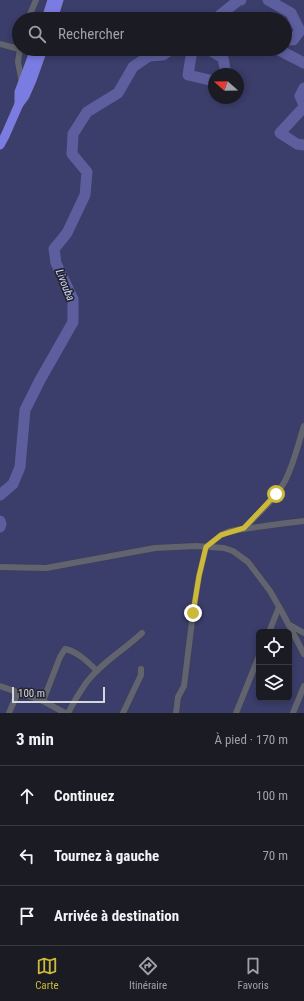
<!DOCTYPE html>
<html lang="fr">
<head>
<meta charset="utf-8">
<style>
  body { margin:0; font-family:"Roboto Condensed",sans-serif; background:#23242b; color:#f1f3f6 }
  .controls { position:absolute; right:12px; bottom:12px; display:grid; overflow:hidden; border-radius:6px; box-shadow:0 2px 6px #0003 }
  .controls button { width:36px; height:36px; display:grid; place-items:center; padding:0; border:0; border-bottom:1px solid #383941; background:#1a1b23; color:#f1f3f6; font:20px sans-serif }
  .compass { position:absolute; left:208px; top:68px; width:36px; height:36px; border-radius:50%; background:#1a1b23; box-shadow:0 2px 6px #0003; rotate:290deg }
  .scale { position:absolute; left:12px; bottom:10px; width:93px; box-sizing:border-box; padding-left:4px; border:2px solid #d5d6dd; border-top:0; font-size:11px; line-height:14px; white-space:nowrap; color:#d5d6dd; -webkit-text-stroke:3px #23242f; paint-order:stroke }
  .stop { position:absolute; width:12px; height:12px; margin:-9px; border:3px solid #ccb939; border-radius:50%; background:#fff }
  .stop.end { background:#ccb939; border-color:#fff; box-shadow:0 1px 4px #0008 }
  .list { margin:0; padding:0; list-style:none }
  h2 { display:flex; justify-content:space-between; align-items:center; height:52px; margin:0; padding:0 16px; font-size:17px }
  h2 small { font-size:13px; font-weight:400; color:#9fa1a6 }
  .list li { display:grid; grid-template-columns:26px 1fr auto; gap:12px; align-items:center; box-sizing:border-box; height:60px; padding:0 16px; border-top:1px solid #383941 }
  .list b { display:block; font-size:15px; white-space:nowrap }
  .list em { font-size:13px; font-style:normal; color:#9fa1a6 }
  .icon { flex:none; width:22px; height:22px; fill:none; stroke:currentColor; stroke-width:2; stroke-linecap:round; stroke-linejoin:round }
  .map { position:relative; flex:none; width:304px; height:713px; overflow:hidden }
  .search { position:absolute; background:#1a1b23; box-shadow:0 2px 6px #0003; left:12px; right:12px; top:12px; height:44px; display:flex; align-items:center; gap:10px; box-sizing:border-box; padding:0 14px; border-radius:22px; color:#9fa1a6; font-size:15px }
  .sheet { height:232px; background:#1a1b23 }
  nav { display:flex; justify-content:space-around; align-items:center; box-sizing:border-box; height:56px; border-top:1px solid #383941; background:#1a1b23; font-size:11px; color:#9fa1a6 }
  nav a { display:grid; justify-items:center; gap:2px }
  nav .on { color:#ccb939 }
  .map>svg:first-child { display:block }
</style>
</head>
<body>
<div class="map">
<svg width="304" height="713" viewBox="0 0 304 713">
  <rect width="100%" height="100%" fill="#23242f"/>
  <path fill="#3b3d6a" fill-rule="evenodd" d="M0 0H304V713H0ZM19 19H285V49H19ZM214 74H238V98H214ZM259 632H289V698H259Z"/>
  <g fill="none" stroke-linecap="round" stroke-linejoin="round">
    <g stroke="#5c5e9e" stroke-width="11">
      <path d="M268 0 291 13 300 31 293 40 285 39"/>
      <path d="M215 19 239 0H241"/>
      <path d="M186 49 192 50 188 75 214 81"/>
      <path d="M208 49 223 58 226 74"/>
      <path d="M280 49 281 51 304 63"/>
      <path d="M304 88 300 96 304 105"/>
      <path d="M304 107 280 133 297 144 304 145"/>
      <path d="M0 495 13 484 20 467 25 410 40 380 73 322V299L56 263 54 249 67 233 85 195 87 172 72 154 73 134 87 112 118 93 133 67 149 56 163 55 172 49"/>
      <path d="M0 521 1 524 0 527"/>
    </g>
    <defs>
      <g id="minor">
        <path d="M28 19 36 0"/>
        <path d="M0 44 19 49"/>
        <path d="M20 49 18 62 22 83"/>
        <path d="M244 528C258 514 275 499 285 481 294 464 298 444 304 426"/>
        <path d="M0 567 46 568 155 548 196 546 224 548 233 551 248 562 270 591 282 612 304 654"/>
        <path d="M290 625 304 633"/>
        <path d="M269 632 279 607"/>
        <path d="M0 686 43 701 65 713"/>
        <path d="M43 701 60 657 65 649C77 651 89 663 97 671"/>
        <path d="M9 713 18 692"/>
        <path d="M68 713C73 703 79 693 86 683 101 663 124 650 142 633"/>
        <path d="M123 713 141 675V669"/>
        <path d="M176 713 178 697 184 686 193 613 199 576 206 547 221 535 230 531 279 524 304 521"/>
        <path d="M236 713 259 656"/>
        <path d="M293 713 304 686"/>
      </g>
      <g id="highway">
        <path d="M46 19 52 0"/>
        <path d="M53 19 59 0"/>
        <path d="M19 104V92L35 49"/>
        <path d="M0 145 5 136 19 104 25 96 32 80 43 49"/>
      </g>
    </defs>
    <use href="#minor" stroke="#40414a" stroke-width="7"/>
    <use href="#highway" stroke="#40414a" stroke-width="10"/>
    <use href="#minor" stroke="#626370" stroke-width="6"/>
    <use href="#highway" stroke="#7b7ce2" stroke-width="9"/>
  </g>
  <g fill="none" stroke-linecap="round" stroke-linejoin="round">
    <path stroke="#ccb939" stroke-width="5" d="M193 613 199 576 206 547 221 535 244 528 276 494"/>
  </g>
  <g text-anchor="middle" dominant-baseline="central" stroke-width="3.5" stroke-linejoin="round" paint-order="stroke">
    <g font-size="11" font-style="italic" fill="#d5d9ff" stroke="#23242f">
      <text transform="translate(65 285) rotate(68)">Livouba</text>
    </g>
  </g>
</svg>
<div class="controls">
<button><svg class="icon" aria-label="locate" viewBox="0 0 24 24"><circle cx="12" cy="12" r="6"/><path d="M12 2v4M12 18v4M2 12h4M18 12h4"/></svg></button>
<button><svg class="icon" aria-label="layers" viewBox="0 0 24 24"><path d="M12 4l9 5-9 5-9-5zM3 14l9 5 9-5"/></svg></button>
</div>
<svg class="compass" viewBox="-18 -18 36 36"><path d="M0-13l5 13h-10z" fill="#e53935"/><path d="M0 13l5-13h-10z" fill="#9fa1a6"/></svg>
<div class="scale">100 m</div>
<div class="stop" style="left:276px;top:494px"></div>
<div class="stop end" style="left:193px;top:613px"></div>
<div class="search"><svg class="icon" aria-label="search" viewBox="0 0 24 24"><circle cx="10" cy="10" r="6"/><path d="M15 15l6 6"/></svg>Rechercher</div>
</div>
<section class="sheet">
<h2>3 min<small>À pied · 170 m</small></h2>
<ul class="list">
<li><svg class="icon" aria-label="ahead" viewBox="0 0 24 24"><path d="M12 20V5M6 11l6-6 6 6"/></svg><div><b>Continuez</b></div><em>100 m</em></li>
<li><svg class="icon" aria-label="left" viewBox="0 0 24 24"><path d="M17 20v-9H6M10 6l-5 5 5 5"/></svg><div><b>Tournez à gauche</b></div><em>70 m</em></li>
<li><svg class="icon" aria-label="arrive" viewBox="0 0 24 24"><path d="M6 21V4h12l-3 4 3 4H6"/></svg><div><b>Arrivée à destination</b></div></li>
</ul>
</section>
<nav>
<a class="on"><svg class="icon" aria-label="map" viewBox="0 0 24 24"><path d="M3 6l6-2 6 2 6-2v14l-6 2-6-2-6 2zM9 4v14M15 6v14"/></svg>Carte</a>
<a><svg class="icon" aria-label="directions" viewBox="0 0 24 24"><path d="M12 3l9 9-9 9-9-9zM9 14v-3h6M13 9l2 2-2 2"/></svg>Itinéraire</a>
<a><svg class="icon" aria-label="saved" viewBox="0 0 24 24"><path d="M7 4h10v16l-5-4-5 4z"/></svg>Favoris</a>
</nav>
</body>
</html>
